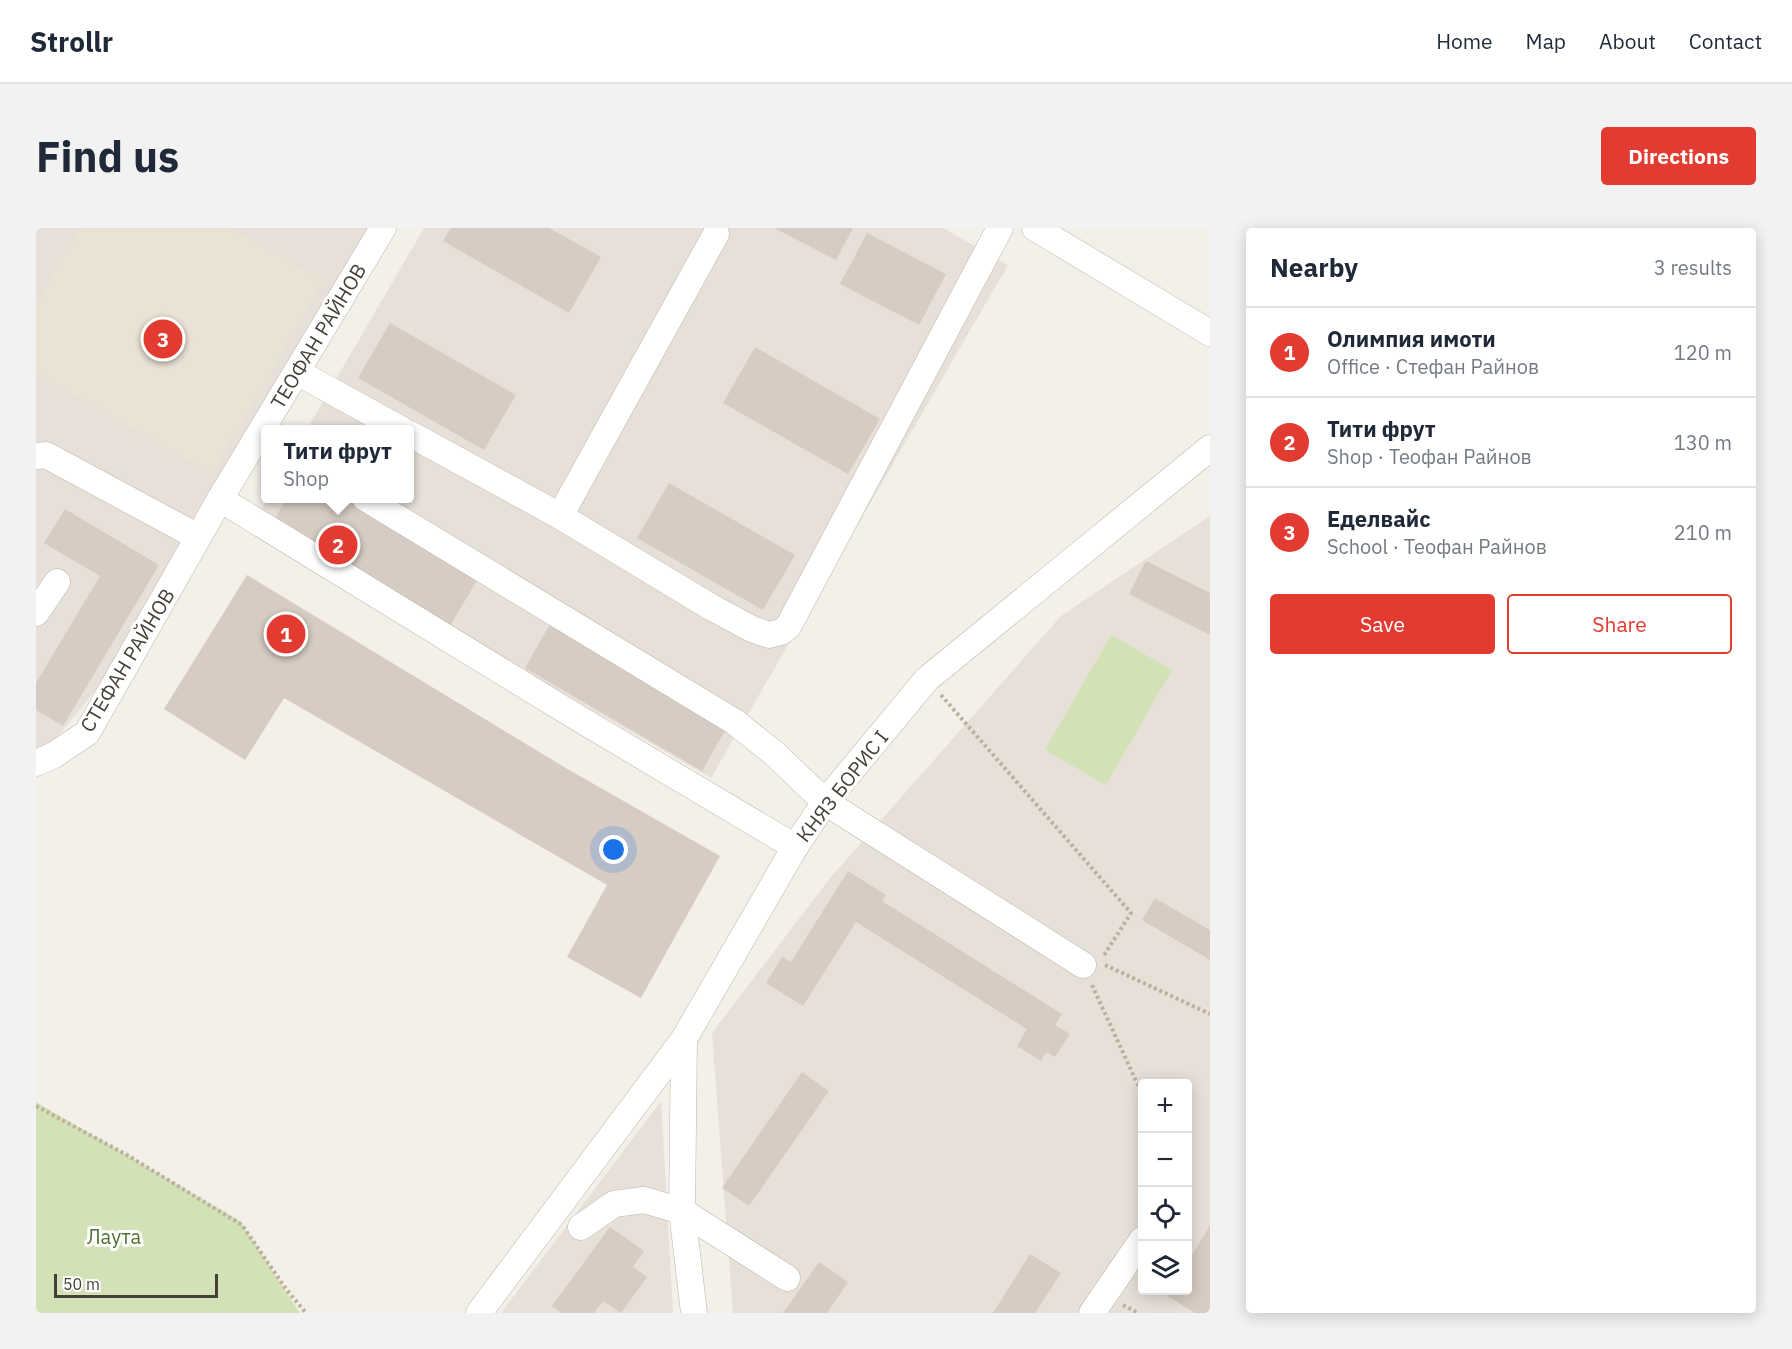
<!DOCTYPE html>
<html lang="en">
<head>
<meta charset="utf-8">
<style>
  body { margin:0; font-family:"IBM Plex Sans",sans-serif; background:#f2f2f3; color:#1f2937 }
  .controls { position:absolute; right:18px; bottom:18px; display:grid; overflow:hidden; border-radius:6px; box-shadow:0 3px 15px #0003 }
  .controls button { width:54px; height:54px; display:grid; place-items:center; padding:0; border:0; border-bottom:2px solid #e0e1e3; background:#fff; color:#1f2937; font:30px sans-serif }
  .scale { position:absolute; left:18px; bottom:15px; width:164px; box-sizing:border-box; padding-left:6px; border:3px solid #453f38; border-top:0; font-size:16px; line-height:21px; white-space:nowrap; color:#453f38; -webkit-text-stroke:4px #fff; paint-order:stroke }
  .you { position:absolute; left:578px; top:622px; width:21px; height:21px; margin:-15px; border:4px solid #fff; border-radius:50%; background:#1a73e8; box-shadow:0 0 0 9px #1a73e833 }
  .badge { display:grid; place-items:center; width:39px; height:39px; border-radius:50%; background:#e23b31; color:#fff; font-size:20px; font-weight:700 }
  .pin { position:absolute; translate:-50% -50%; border:3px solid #fff; box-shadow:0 2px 6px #0006 }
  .popup { position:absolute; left:225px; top:197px; width:153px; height:78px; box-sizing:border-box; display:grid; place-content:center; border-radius:6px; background:#fff; filter:drop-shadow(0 2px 4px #0005); font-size:20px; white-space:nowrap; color:#747a83 }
  .popup b { font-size:22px; color:#1f2937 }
  .popup::after { content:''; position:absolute; left:50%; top:100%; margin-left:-12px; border:12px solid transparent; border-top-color:#fff }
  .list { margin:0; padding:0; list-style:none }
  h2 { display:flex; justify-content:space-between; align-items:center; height:78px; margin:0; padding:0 24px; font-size:26px }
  h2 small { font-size:20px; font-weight:400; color:#747a83 }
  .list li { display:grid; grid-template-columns:39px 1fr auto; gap:18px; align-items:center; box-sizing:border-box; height:90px; padding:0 24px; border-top:2px solid #e0e1e3 }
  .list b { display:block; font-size:22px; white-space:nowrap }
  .list p { margin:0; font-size:20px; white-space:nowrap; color:#747a83 }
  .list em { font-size:20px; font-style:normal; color:#747a83 }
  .actions { display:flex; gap:12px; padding:18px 24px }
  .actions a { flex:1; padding:14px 0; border:2px solid #e23b31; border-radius:6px; text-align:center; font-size:21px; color:#e23b31 }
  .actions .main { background:#e23b31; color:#fff }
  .icon { flex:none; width:33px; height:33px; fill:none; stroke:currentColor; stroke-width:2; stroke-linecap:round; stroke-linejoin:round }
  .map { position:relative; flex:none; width:1174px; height:1085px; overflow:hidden; border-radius:6px }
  header { display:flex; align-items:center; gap:36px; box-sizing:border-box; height:84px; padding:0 30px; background:#fff; border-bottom:2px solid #e0e1e3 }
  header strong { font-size:28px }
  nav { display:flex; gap:33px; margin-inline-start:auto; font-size:21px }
  .intro { display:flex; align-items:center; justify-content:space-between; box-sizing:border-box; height:144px; padding:0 36px }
  h1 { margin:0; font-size:42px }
  .button { padding:15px 27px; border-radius:6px; background:#e23b31; color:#fff; font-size:21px; font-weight:700 }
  main { display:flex; gap:36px; padding:0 36px }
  aside { flex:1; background:#fff; border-radius:6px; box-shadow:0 3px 15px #0003 }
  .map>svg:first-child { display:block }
</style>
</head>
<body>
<header>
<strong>Strollr</strong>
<nav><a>Home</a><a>Map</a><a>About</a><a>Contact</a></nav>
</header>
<div class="intro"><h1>Find us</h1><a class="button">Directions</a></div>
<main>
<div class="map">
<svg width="1174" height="1085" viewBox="0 0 1174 1085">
  <rect width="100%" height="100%" fill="#f3efe9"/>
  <g fill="#e6e0d8" fill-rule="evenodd">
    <path d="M0 0H332L73 446 0 535Z"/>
    <path d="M388 0H907L972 37 675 550 221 289 231 271 374 270V202L271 201Z"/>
    <path d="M1174 288V1085H697L676 805 794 650 1025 388ZM1106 856H1152V1062H1106Z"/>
    <path d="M625 873 637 1085H465Z"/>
  </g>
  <path fill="#eae2d5" d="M44 0H194L287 53 176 246 0 145V77Z"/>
  <g fill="#d3e2b6">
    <path d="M1075 407 1136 442 1070 557 1009 522Z"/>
    <path d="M0 874 204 993 264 1085H0Z"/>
  </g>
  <g fill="#d6ccc3">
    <path d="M415 0H513L565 29 533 85 407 13Z"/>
    <path d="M738 0H817L800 32Z"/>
    <path d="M831 5 910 46 883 97 804 56Z"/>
    <path d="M354 95 480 167 448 222 322 150Z"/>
    <path d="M719 119 844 191 812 246 687 175Z"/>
    <path d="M633 255 759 327 727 382 601 310Z"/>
    <path d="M251 270H312L444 347 414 398 236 295Z"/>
    <path d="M29 281 123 337 27 498 0 482V455L64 348 8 315Z"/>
    <path d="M1110 333 1174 365V407L1093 366Z"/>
    <path d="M211 347 528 539 684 628 605 770 531 729 571 657 248 470 209 532 128 481Z"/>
    <path d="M517 391 694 494 666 543 489 440Z"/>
    <path d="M812 643 850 667 846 673 1026 786 1019 797 1034 806 1019 829 1010 824 1005 833 981 818 991 801 820 694 767 778 730 755 746 729 755 734Z"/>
    <path d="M1119 670 1174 702V732L1106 692Z"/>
    <path d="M766 844 793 863 713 978 686 960Z"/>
    <path d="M1174 997V1080L1171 1085H1159L1131 1068 1134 1062H1152V1034Z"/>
    <path d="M574 999 608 1023 597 1039 611 1049 585 1085 567 1073 558 1085H526L516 1078Z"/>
    <path d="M994 1026 1025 1045 999 1085H957Z"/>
    <path d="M783 1034 812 1054 791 1085H747Z"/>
  </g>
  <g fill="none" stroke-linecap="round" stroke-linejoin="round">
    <defs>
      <g id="minor">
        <path d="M999 0 1174 105"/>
        <path d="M261 144 366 202"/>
        <path d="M374 206 524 288 675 379 716 401 733 407 745 404 752 399 964 0"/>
        <path d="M0 228 10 227 162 309"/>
        <path d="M329 270 699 494 740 527 789 574 1047 737"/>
        <path d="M184 271 537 487 759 619"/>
        <path d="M524 288 680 6"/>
        <path d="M0 385 21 354"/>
        <path d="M0 535 18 527 51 505 184 271 347 0"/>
        <path d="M648 811 646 983 658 1085"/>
        <path d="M545 999 578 976 608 972 646 983 751 1050"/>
        <path d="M443 1085 648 811 759 619 789 574 891 451 1174 220"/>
        <path d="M1056 1085 1106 1012"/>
      </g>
    </defs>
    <use href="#minor" stroke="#bdb5ad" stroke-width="27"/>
    <g stroke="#bdb09f" stroke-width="4" stroke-dasharray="3 3" stroke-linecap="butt">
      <path d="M905 467 1095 685 1067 729"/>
      <path d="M1069 737 1174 786"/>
      <path d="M1056 757 1106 866"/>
      <path d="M0 878 91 927 206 997 250 1061 270 1085"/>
      <path d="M1087 1077 1102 1085"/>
    </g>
    <use href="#minor" stroke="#fff" stroke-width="26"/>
  </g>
  <g text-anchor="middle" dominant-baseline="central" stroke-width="6" stroke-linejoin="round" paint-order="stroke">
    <g font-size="20" fill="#453f38" stroke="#fff">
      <text transform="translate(282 108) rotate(-59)">ТЕОФАН РАЙНОВ</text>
      <text transform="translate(91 432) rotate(-59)">СТЕФАН РАЙНОВ</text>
      <text transform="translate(806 558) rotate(-52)">КНЯЗ БОРИС I</text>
    </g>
    <g font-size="20" fill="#507132" stroke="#fff">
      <text x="78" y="1008">Лаута</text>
    </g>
  </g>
</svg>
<div class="controls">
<button>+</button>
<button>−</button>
<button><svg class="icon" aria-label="locate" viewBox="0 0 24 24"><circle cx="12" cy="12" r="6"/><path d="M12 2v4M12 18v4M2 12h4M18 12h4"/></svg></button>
<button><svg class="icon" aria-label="layers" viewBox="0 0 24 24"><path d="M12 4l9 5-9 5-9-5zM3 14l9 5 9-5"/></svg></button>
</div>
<div class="scale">50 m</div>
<div class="you"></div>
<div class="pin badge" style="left:250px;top:406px">1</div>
<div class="pin badge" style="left:302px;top:317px">2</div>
<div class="popup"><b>Тити фрут</b>Shop</div>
<div class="pin badge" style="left:127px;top:111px">3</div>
</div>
<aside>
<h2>Nearby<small>3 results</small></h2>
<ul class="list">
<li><span class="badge">1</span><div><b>Олимпия имоти</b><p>Office · Стефан Райнов</p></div><em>120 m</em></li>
<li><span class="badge">2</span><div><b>Тити фрут</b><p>Shop · Теофан Райнов</p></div><em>130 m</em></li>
<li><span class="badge">3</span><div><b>Еделвайс</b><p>School · Теофан Райнов</p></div><em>210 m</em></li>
</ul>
<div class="actions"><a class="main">Save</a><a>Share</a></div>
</aside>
</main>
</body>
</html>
